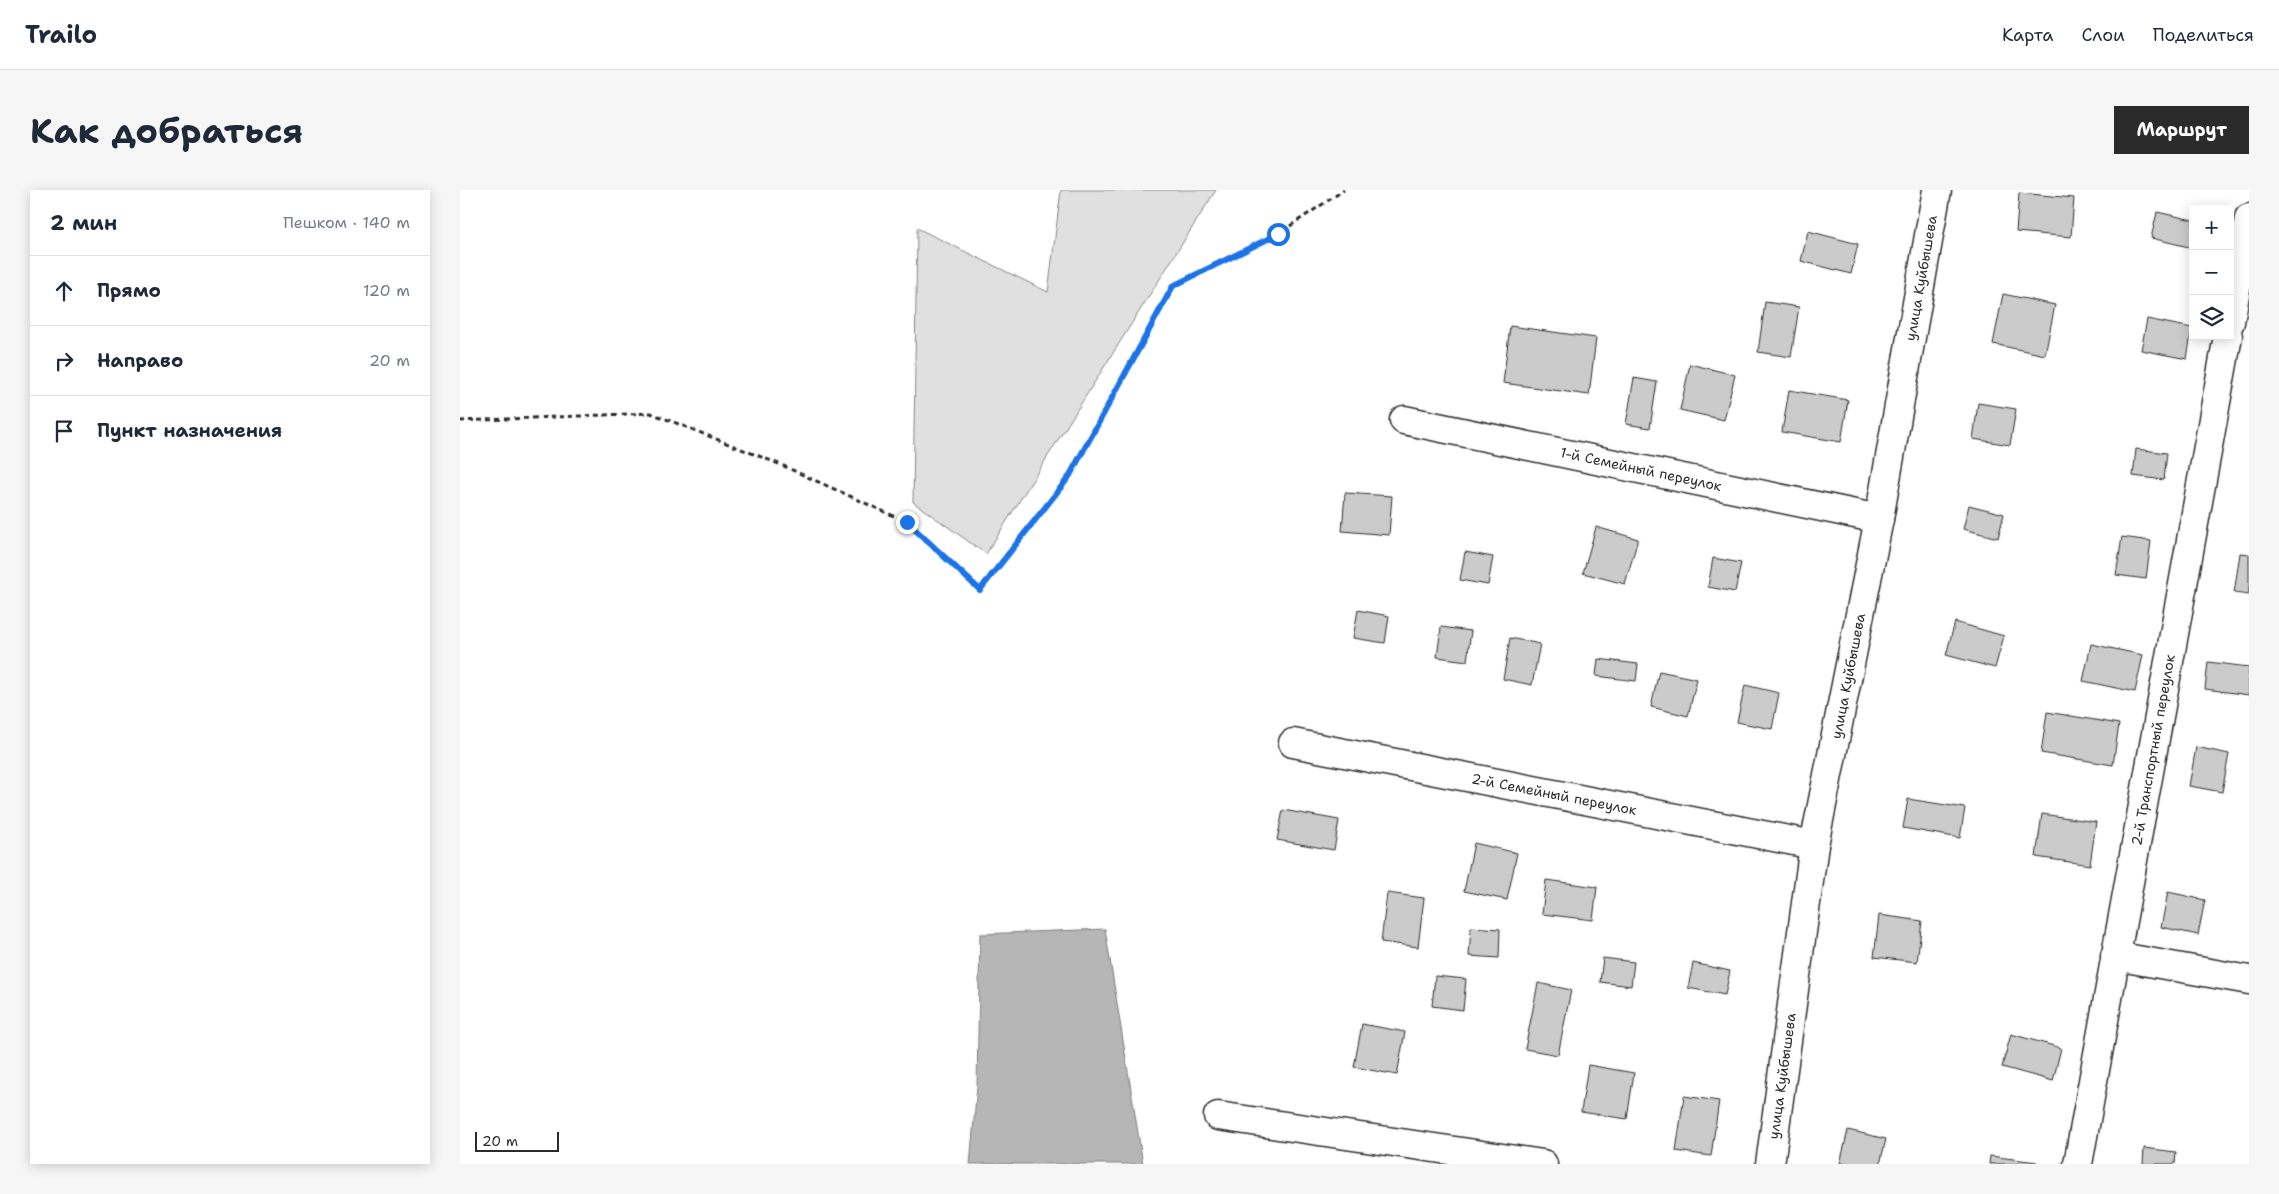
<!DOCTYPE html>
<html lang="ru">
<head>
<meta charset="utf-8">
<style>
  body { margin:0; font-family:"Shantell Sans",sans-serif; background:#f6f6f7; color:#1f2937 }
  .controls { position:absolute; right:15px; top:15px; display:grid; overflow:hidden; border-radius:0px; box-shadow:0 2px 12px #0003 }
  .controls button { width:45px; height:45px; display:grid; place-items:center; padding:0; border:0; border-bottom:1px solid #e0e1e3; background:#fff; color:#1f2937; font:25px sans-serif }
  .scale { position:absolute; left:15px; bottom:12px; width:84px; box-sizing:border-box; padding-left:5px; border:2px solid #2b2b2b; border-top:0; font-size:14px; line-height:18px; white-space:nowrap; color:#2b2b2b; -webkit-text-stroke:4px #fff; paint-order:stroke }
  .stop { position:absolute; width:15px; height:15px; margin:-11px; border:4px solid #1a73e8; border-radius:50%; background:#fff }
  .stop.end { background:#1a73e8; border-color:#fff; box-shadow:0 1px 5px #0008 }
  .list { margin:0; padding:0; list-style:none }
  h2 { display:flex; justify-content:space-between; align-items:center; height:65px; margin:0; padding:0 20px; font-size:21px }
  h2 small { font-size:16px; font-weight:400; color:#747a83 }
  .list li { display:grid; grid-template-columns:32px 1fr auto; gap:15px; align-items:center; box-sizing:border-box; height:70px; padding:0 20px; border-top:1px solid #e0e1e3 }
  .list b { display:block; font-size:19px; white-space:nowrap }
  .list em { font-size:16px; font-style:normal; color:#747a83 }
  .icon { flex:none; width:28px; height:28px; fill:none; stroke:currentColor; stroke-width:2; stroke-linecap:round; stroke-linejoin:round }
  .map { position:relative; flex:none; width:1789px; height:974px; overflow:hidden; border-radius:0px }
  header { display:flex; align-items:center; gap:30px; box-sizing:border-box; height:70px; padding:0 25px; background:#fff; border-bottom:1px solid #e0e1e3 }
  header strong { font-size:24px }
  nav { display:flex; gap:28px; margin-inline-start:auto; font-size:18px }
  .intro { display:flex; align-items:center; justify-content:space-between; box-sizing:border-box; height:120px; padding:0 30px }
  h1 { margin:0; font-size:35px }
  .button { padding:12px 22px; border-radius:0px; background:#2b2b2b; color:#fff; font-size:18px; font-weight:700 }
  main { display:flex; gap:30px; padding:0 30px }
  aside { flex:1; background:#fff; border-radius:0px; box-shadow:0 2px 12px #0003 }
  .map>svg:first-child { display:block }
</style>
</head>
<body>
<header>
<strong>Trailo</strong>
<nav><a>Карта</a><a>Слои</a><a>Поделиться</a></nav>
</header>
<div class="intro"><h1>Как добраться</h1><a class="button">Маршрут</a></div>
<main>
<aside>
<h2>2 мин<small>Пешком · 140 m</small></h2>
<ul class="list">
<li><svg class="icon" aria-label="ahead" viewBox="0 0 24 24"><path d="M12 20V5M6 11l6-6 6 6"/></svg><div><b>Прямо</b></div><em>120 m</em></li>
<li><svg class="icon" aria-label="right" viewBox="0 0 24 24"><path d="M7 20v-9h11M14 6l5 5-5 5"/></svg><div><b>Направо</b></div><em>20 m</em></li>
<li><svg class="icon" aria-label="arrive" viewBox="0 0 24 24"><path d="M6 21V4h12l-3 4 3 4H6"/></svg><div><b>Пункт назначения</b></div></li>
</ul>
</aside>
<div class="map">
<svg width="1789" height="974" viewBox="0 0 1789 974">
  <rect width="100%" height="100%" fill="#fff"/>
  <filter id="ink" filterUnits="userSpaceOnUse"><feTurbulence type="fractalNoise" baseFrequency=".02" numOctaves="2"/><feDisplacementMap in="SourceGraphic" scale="10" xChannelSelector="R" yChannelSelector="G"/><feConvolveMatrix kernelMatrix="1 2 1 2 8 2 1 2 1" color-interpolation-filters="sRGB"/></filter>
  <g filter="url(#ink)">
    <path fill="#e0e0e0" stroke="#868686" d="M601 0H756L526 364 453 312 457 38 588 102Z"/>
    <path fill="#b6b6b6" stroke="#7e7e7e" d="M645 739 683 974H510L517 896 520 744Z"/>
    <g fill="#cbcbcb" stroke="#2b2b2b">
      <path d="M1559 3 1614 8 1611 47 1556 42Z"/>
      <path d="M1697 22 1733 30V58L1691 48Z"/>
      <path d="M1348 41 1398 54 1391 84 1341 71Z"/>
      <path d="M1543 104 1595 115 1585 165 1533 154Z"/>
      <path d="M1305 112 1339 117 1331 167 1298 162Z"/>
      <path d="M1687 129 1732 138 1727 169 1681 160Z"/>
      <path d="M1050 136 1136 148 1129 205 1043 193Z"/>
      <path d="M1230 174 1275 185 1264 230 1220 220Z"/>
      <path d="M1174 188 1197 192 1190 238 1166 234Z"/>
      <path d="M1329 200 1388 210 1381 252 1322 242Z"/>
      <path d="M1518 213 1556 219 1550 255 1513 249Z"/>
      <path d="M1676 259 1707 263 1704 290 1673 286Z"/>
      <path d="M885 303 932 306 929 345 882 341Z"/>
      <path d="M1509 315 1544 324 1538 348 1503 339Z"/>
      <path d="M1136 337 1178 349 1165 394 1123 383Z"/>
      <path d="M1662 347 1691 351 1686 389 1656 385Z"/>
      <path d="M1005 362 1033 367 1028 395 1000 390Z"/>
      <path d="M1780 363 1789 364V405L1774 403Z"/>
      <path d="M1253 368 1281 373 1275 402 1248 397Z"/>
      <path d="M898 420 929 426 925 453 893 448Z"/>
      <path d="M1495 432 1544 446 1535 478 1486 465Z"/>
      <path d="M981 437 1011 441 1007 471 977 467Z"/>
      <path d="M1050 448 1080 454 1072 495 1043 489Z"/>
      <path d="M1631 454 1683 465 1675 502 1623 491Z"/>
      <path d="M1138 469 1178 474 1176 491 1136 486Z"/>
      <path d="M1748 472 1789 477V505L1745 499Z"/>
      <path d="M1199 481 1237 489 1228 526 1191 517Z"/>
      <path d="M1285 495 1319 503 1312 539 1277 532Z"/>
      <path d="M1587 522 1659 534 1653 575 1581 563Z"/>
      <path d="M1736 557 1769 564 1762 602 1729 596Z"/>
      <path d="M1448 609 1505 618 1500 648 1443 638Z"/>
      <path d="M823 620 879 630 874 660 817 650Z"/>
      <path d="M1582 624 1636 632 1630 675 1576 667Z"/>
      <path d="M1014 653 1057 663 1047 710 1004 701Z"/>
      <path d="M1086 690 1137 697 1133 730 1082 724Z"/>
      <path d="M1708 702 1745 710 1738 745 1701 737Z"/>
      <path d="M927 703 964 708 958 757 921 752Z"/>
      <path d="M1419 725 1462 731 1457 772 1414 767Z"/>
      <path d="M1011 737 1040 739 1039 768 1009 766Z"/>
      <path d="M1143 768 1174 772 1171 796 1140 792Z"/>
      <path d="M1233 773 1270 781 1265 805 1228 798Z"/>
      <path d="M975 786 1006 789 1003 820 972 816Z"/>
      <path d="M1078 793 1111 800 1098 865 1065 859Z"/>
      <path d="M902 834 945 842 937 885 894 877Z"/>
      <path d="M1551 844 1601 858 1593 891 1542 877Z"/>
      <path d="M1128 875 1174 883 1167 929 1121 922Z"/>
      <path d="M1224 906 1259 911 1251 966 1216 961Z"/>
      <path d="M1388 940 1426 949 1420 974H1380Z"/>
      <path d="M1684 958 1716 962 1715 974H1683Z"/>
      <path d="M1530 966 1577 972V974H1529Z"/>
    </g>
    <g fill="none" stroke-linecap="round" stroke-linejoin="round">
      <defs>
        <g id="minor">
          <path d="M1770 132 1789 28"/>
          <path d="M944 230 1419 329"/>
          <path d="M833 553 1354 655"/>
          <path d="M1655 766 1789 790"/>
          <path d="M758 926 1083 974"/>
          <path d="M1310 974 1354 655 1419 329 1477 0"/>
          <path d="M1618 974 1768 146"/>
        </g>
      </defs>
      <use href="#minor" stroke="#2b2b2b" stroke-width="31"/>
      <path stroke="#2b2b2b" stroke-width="3" stroke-dasharray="5 4" stroke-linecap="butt" d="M0 231 191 223 319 274 447 332 519 400 609 287 713 96 818 44 884 0"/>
      <use href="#minor" stroke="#fff" stroke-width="28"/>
    </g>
  </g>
  <g fill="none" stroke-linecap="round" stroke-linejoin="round" filter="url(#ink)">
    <path stroke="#1a73e8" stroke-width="6" d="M447 332 520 400 609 287 713 96 818 44"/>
  </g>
  <g text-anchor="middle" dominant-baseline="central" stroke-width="5" stroke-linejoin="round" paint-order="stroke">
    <g font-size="14" fill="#2b2b2b" stroke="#fff">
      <text transform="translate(1461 88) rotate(-80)">улица Куйбышева</text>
      <text transform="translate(1181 279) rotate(12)">1-й Семейный переулок</text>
      <text transform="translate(1388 486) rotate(-79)">улица Куйбышева</text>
      <text transform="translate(1693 560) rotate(-80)">2-й Транспортный переулок</text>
      <text transform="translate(1094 604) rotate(11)">2-й Семейный переулок</text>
      <text transform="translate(1322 886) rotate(-82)">улица Куйбышева</text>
    </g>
  </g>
</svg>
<div class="controls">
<button>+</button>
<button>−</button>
<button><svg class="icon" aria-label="layers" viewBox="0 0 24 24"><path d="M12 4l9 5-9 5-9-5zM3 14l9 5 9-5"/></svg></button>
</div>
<div class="scale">20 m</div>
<div class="stop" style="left:818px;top:44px"></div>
<div class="stop end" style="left:447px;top:332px"></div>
</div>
</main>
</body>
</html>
